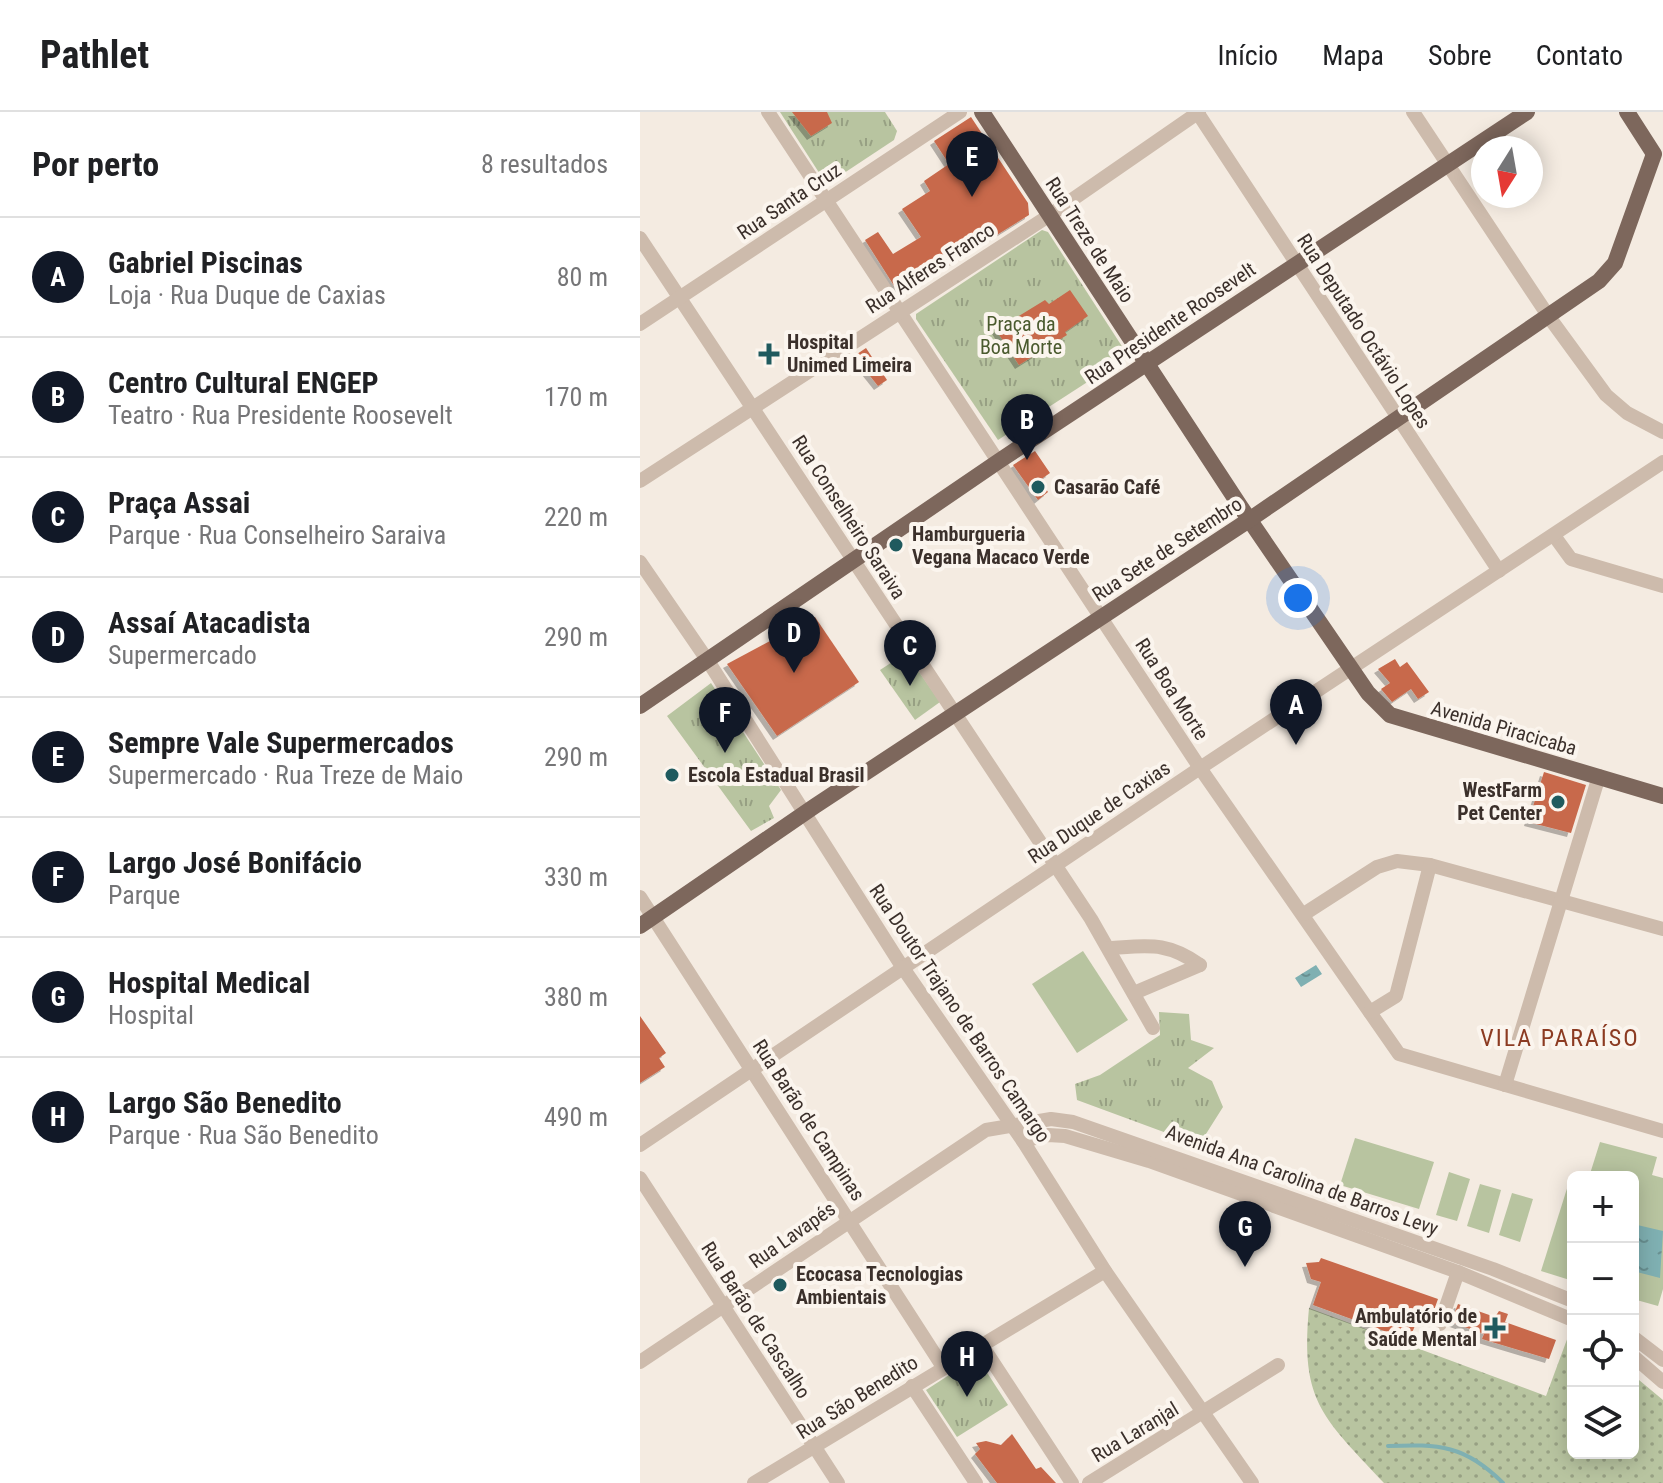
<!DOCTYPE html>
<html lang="pt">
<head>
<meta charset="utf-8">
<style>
  body { margin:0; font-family:"Roboto Condensed",sans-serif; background:#f6f6f6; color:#202124 }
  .controls { position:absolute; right:24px; bottom:24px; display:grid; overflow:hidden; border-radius:12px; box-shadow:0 4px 20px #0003 }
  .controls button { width:72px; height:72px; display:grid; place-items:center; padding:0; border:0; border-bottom:2px solid #e0e0e0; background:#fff; color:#202124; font:40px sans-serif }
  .compass { position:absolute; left:831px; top:24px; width:72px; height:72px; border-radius:50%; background:#fff; box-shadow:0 4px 20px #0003; rotate:191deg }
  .you { position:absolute; left:658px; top:486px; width:28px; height:28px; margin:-20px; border:6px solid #fff; border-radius:50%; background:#1a73e8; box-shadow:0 0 0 12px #1a73e833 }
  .badge { display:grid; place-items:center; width:52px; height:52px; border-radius:50%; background:#111827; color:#fff; font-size:26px; font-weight:700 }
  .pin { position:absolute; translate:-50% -66px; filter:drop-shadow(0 2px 4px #0008) }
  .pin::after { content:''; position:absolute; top:42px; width:28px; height:24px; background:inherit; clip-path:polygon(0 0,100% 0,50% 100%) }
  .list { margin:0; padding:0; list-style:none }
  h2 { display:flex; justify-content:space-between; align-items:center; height:104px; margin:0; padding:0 32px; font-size:34px }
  h2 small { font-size:26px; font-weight:400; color:#757577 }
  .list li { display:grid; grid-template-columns:52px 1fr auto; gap:24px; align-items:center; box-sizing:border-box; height:120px; padding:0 32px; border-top:2px solid #e0e0e0 }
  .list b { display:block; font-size:30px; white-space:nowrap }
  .list p { margin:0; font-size:26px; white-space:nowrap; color:#757577 }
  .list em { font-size:26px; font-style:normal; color:#757577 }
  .icon { flex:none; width:44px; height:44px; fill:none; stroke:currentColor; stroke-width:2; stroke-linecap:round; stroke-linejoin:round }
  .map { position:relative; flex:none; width:1023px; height:1371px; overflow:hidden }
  header { display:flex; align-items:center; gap:48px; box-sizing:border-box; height:112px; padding:0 40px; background:#fff; border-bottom:2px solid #e0e0e0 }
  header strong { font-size:38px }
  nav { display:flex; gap:44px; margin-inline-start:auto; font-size:28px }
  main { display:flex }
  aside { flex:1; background:#fff }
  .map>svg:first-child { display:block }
</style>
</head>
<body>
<header>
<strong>Pathlet</strong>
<nav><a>Início</a><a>Mapa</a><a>Sobre</a><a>Contato</a></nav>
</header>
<main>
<aside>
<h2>Por perto<small>8 resultados</small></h2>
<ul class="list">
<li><span class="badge">A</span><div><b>Gabriel Piscinas</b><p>Loja · Rua Duque de Caxias</p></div><em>80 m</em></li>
<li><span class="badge">B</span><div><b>Centro Cultural ENGEP</b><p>Teatro · Rua Presidente Roosevelt</p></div><em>170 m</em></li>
<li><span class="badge">C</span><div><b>Praça Assai</b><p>Parque · Rua Conselheiro Saraiva</p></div><em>220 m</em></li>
<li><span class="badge">D</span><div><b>Assaí Atacadista</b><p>Supermercado</p></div><em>290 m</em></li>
<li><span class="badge">E</span><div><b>Sempre Vale Supermercados</b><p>Supermercado · Rua Treze de Maio</p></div><em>290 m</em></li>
<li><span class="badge">F</span><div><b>Largo José Bonifácio</b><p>Parque</p></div><em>330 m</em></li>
<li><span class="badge">G</span><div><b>Hospital Medical</b><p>Hospital</p></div><em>380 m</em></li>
<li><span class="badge">H</span><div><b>Largo São Benedito</b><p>Parque · Rua São Benedito</p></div><em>490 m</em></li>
</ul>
</aside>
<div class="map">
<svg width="1023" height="1371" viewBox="0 0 1023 1371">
  <defs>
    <pattern id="grass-dots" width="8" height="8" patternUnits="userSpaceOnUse" patternTransform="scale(2)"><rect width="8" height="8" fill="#b8c4a0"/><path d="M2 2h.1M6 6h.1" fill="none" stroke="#97a083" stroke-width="1.8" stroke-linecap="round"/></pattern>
    <pattern id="park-tufts" width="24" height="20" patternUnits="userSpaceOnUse" patternTransform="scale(2)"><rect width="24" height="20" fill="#b8c4a0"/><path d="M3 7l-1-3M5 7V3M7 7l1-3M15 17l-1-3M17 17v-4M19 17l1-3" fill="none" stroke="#97a083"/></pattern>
    <pattern id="water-ripples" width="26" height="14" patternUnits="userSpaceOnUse" patternTransform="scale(2)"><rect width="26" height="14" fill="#7fb0b2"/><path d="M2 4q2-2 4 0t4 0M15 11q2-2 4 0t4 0" fill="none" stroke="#699091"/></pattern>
    <filter id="shadow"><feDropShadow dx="-4" dy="4" stdDeviation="0" flood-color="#0004"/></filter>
  </defs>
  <rect width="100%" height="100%" fill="#f4ebe1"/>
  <path fill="url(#grass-dots)" d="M669 1196 906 1284 929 1222 933 1225V1341H993V1263L1023 1288V1371H744C683 1305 660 1290 669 1196Z"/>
  <g fill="url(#park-tufts)">
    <path d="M140 0H245L257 19 254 28 192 69 185 70Z"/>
    <path d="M402 118 408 120 485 239 486 245 358 328 276 207V202Z"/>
    <path d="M266 541 300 590 275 608 240 558Z"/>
    <path d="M71 571 141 678 129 694 134 706 111 719 27 604Z"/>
    <path d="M519 900 549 902 551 928 574 936 548 956 572 969 583 995 559 1033 437 988 435 972 460 963 520 923Z"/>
    <path d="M337 1245 368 1293 317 1325 286 1278Z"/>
  </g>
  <g fill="#b8c4a0">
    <path d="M443 839 488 908 437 941 392 872Z"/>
    <path d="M715 1026 794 1050 779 1097 700 1073Z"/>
    <path d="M960 1030 1017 1045 1012 1063 1023 1066V1177L1018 1194 993 1187V1065H949Z"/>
    <path d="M809 1060 830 1067 817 1109 796 1103Z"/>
    <path d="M930 1067 933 1068V1169L901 1159Z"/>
    <path d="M840 1072 861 1078 849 1121 827 1114Z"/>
    <path d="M872 1081 893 1087 880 1130 859 1123Z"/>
  </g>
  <g fill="url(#water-ripples)">
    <path d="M676 853 682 862 661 875 655 866Z"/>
    <path d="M993 1112 1023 1119 1020 1166 993 1159Z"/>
  </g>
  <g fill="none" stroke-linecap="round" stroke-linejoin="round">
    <path stroke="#7fb0b2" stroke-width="4" d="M748 1334C799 1332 825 1333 863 1371"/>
  </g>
  <g fill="#c8694b" filter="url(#shadow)">
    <path d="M152 0H187L192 11 171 24Z"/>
    <path d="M331 5 388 91 389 103 260 183 225 128 238 120 253 142 281 125 262 97 290 79 284 69 309 52 294 29Z"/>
    <path d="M430 178 448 204 425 220 427 223 379 253 356 218 405 188 409 192Z"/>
    <path d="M226 236 247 268 238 274 214 244Z"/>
    <path d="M395 339 410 361 400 368 408 380 398 388 373 353Z"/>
    <path d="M175 505 219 570 137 624 87 552Z"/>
    <path d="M755 547 760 555 767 550 789 580 778 587 771 577 752 590 741 577 750 571 738 557Z"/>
    <path d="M904 660 946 673 931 721 888 710Z"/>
    <path d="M0 904 26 941 19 946 25 955 0 971Z"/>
    <path d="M681 1146 798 1187 793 1201 782 1197 769 1228 673 1193 681 1170 671 1167 666 1151 679 1150Z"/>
    <path d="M818 1192 855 1205 859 1199 868 1202 865 1210 916 1228 909 1247 842 1227 844 1222 811 1210Z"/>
    <path d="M372 1322 396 1357 401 1355 416 1371H357L335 1342 340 1337 336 1331 346 1329 361 1333Z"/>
  </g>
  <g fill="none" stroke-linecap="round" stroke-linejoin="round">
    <g stroke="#cdbbac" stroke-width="14">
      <path d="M128 0 560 656 759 942 1023 1019"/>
      <path d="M557 0 859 459"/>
      <path d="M773 0 909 205 966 283 987 301 1023 320"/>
      <path d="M0 126 451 807 513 916"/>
      <path d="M0 212 320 0"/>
      <path d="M0 369 410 103 559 0"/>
      <path d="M915 425 931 447 1023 474"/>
      <path d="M0 450 68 549 263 856 383 1029 465 1159 612 1371"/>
      <path d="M0 785 303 1255"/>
      <path d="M664 802 737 755 757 749 790 753 1023 817"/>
      <path d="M469 836C508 834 526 829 560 853"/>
      <path d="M494 881 560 853"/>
      <path d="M730 900 756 884 790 753"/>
      <path d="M865 973 959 664"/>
      <path d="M383 1029 408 1023 425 1024 509 1049 818 1160 933 1208"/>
      <path d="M0 1033 560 656 1023 350"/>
      <path d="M0 1066 198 1371"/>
      <path d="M800 1212 818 1160"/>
      <path d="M993 1225 1023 1248"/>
      <path d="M341 1232 432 1371"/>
      <path d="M993 1244 1023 1270"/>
      <path d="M0 1250 346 1018 411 1007 433 1010 853 1157 933 1189"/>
      <path d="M272 1274 336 1371"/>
      <path d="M114 1371 465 1159"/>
      <path d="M449 1371 638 1253"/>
    </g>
    <g stroke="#7d675c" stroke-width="16">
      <path d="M342 0 600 394 728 581 750 603 1023 684"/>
      <path d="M0 594 359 349 887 0"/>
      <path d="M0 814 175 694 609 408 959 169 975 151 1014 42 987 0"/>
    </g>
  </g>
  <g fill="#1f5a5e" stroke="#fbf5ee" stroke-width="3">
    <path d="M125 230h8v8h8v8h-8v8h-8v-8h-8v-8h8z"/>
    <circle cx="398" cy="375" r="8"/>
    <circle cx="256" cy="433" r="8"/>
    <circle cx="32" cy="663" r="8"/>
    <circle cx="918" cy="690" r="8"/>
    <circle cx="140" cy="1173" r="8"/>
    <path d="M851 1204h8v8h8v8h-8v8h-8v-8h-8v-8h8z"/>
  </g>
  <g text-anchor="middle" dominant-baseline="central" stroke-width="8" stroke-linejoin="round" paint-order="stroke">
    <g font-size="20" fill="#3b302b" stroke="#fbf5ee">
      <text transform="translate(149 89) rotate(-34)">Rua Santa Cruz</text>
      <text transform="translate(450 128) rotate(57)">Rua Treze de Maio</text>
      <text transform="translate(290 156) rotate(-33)">Rua Alferes Franco</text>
      <text transform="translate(530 211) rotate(-34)">Rua Presidente Roosevelt</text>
      <text transform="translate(724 219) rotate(57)">Rua Deputado Octávio Lopes</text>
      <text transform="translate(209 405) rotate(57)">Rua Conselheiro Saraiva</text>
      <text transform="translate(527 437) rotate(-33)">Rua Sete de Setembro</text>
      <text transform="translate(532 577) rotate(57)">Rua Boa Morte</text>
      <text transform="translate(864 616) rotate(16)">Avenida Piracicaba</text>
      <text transform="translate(459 700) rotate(-34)">Rua Duque de Caxias</text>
      <text transform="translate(320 901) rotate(56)">Rua Doutor Trajano de Barros Camargo</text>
      <text transform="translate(169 1008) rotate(57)">Rua Barão de Campinas</text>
      <text transform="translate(662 1068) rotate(20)">Avenida Ana Carolina de Barros Levy</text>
      <text transform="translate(152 1123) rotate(-35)">Rua Lavapés</text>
      <text transform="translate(116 1208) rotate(57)">Rua Barão de Cascalho</text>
      <text transform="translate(217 1285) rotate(-32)">Rua São Benedito</text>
      <text transform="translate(495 1320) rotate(-31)">Rua Laranjal</text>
    </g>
    <g font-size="20" fill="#4a5a2e" stroke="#fbf5ee">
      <text x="381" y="212">Praça da<tspan x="381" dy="23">Boa Morte</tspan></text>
    </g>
    <g font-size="20" font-weight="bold" fill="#3b302b" stroke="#fbf5ee" text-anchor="start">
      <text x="147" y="230">Hospital<tspan x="147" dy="23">Unimed Limeira</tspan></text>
      <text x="414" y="375">Casarão Café</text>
      <text x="272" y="422">Hamburgueria<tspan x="272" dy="23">Vegana Macaco Verde</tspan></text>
      <text x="48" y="663">Escola Estadual Brasil</text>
      <text x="902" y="678" text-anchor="end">WestFarm<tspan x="902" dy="23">Pet Center</tspan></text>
      <text x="156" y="1162">Ecocasa Tecnologias<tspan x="156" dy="23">Ambientais</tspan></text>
      <text x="837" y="1204" text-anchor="end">Ambulatório de<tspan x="837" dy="23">Saúde Mental</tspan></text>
    </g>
    <g font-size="24" letter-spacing="2" fill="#8c3b22" stroke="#fbf5ee">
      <text x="920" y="926">VILA PARAÍSO</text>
    </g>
  </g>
</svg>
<div class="controls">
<button>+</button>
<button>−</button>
<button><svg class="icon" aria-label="locate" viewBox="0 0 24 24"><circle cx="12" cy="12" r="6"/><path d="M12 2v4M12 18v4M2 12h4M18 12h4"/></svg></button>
<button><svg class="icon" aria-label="layers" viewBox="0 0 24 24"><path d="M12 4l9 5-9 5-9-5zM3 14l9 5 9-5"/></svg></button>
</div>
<svg class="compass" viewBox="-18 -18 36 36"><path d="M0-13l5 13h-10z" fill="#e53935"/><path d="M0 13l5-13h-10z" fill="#757577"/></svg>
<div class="you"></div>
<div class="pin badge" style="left:656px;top:633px">A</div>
<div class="pin badge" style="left:387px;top:348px">B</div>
<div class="pin badge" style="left:270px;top:574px">C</div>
<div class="pin badge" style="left:154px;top:561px">D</div>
<div class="pin badge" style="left:332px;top:85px">E</div>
<div class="pin badge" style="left:85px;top:641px">F</div>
<div class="pin badge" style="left:605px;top:1155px">G</div>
<div class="pin badge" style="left:327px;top:1285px">H</div>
</div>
</main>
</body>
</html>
